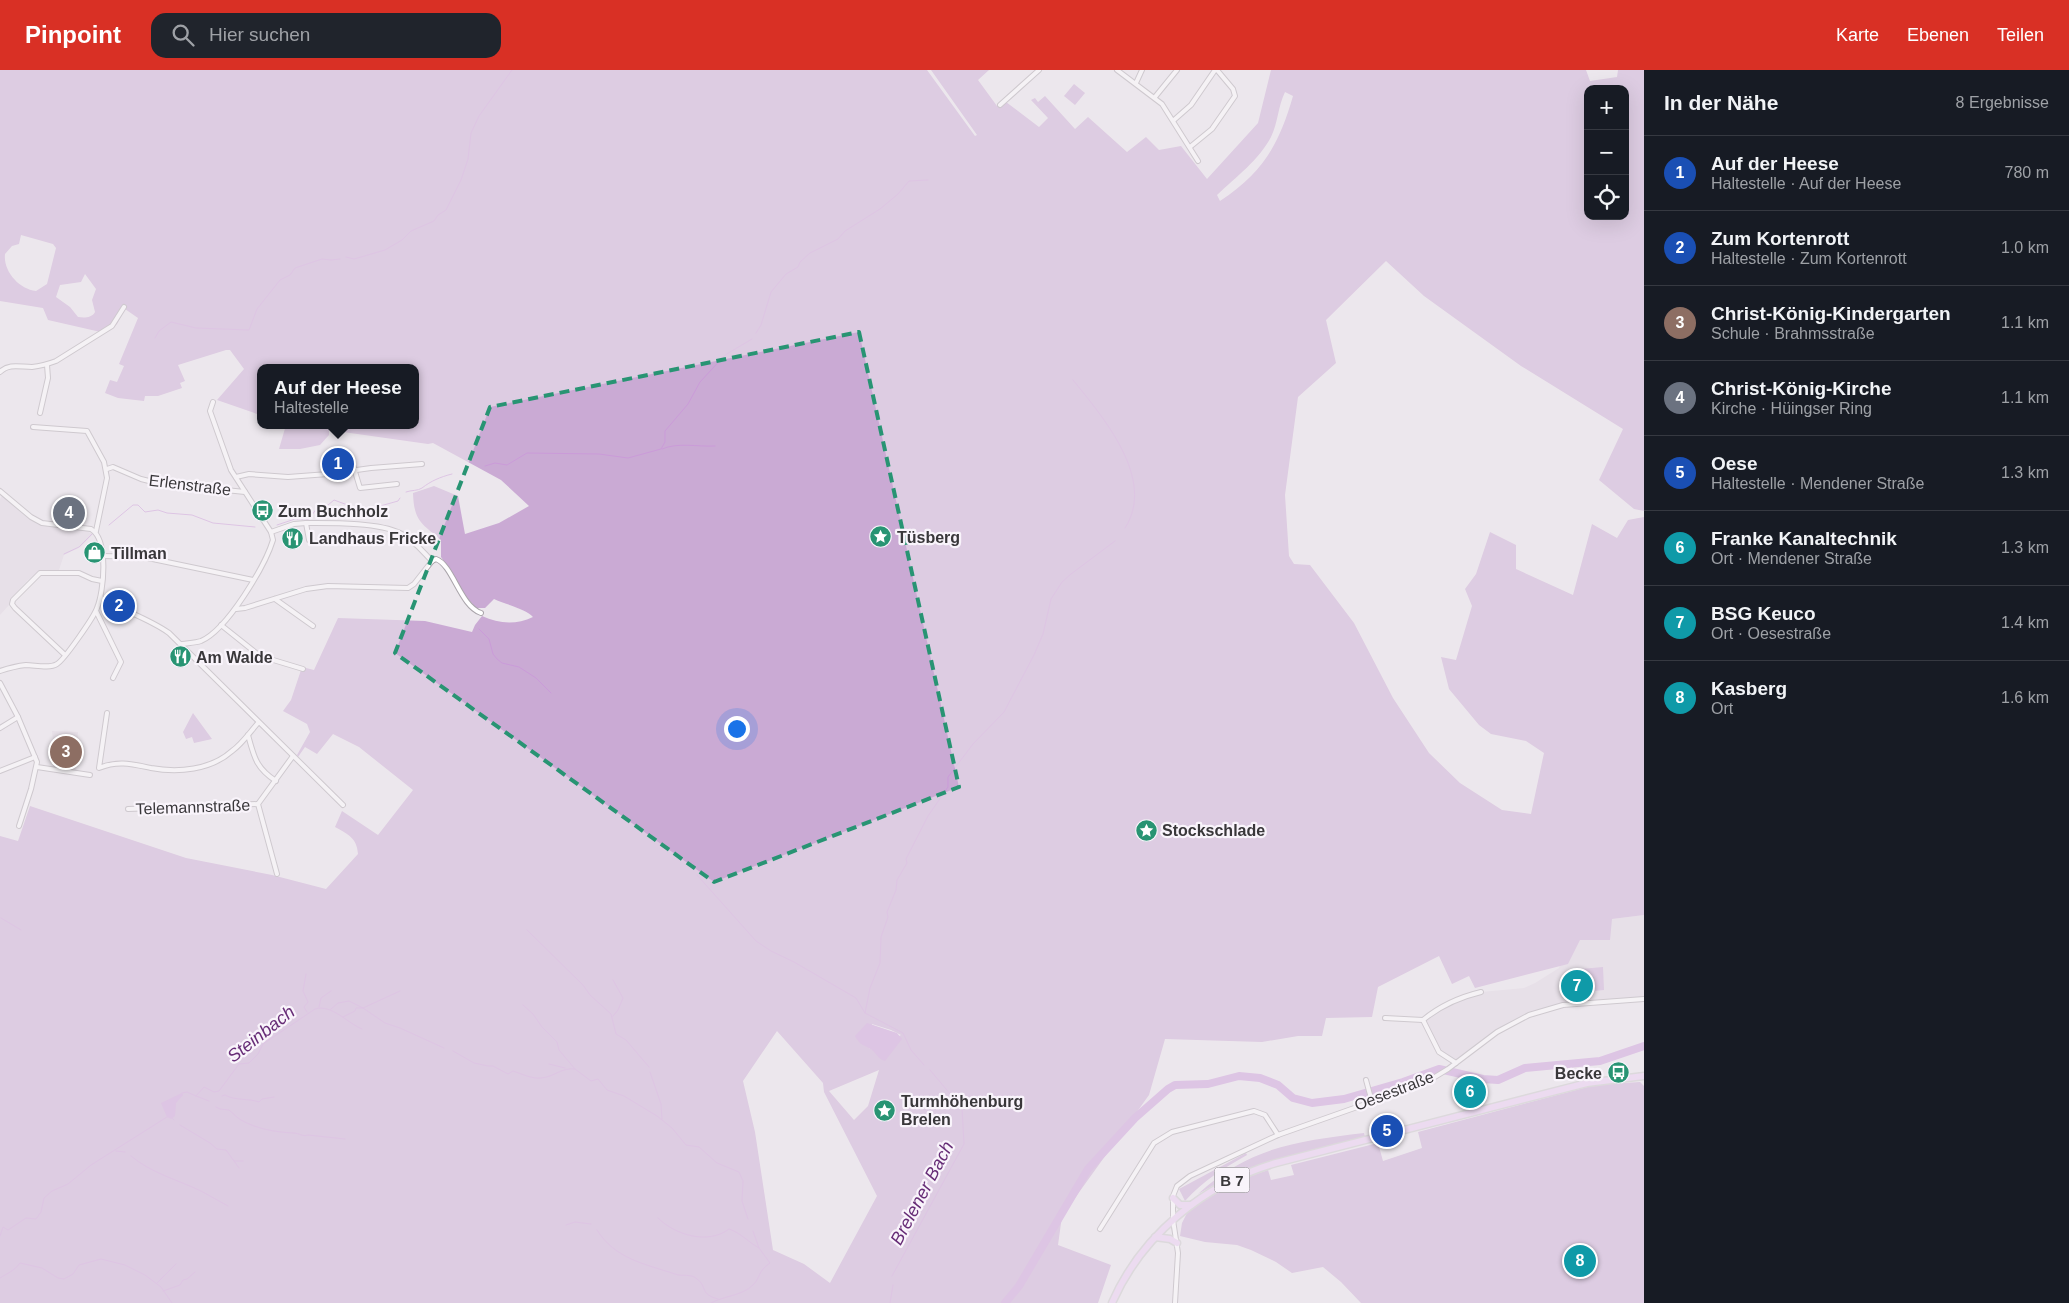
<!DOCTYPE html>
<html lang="de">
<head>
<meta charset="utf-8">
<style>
  body { margin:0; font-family:Arial,sans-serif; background:#20242c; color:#f1f3f6 }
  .controls { position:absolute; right:15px; top:15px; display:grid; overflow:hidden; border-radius:10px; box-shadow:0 5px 20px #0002 }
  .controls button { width:45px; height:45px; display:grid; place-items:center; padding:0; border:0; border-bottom:1px solid #363941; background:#171b24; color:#f1f3f6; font:25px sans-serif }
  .you { position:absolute; left:736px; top:658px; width:18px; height:18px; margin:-12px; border:4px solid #fff; border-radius:50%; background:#1a73e8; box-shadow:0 0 0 8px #1a73e833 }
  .badge { display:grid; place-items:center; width:32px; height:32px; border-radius:50%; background:#d93025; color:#fff; font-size:16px; font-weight:700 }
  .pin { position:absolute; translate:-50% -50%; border:2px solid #fff; box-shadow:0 1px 5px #0006 }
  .popup { position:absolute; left:257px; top:294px; width:162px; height:65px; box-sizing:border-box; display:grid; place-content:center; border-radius:10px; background:#171b24; filter:drop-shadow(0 1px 4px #0005); font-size:16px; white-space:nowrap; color:#9ea1a6 }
  .popup b { font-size:19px; color:#f1f3f6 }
  .popup::after { content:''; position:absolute; left:50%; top:100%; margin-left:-10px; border:10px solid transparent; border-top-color:#171b24 }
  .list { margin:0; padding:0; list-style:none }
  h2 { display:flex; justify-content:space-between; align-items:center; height:65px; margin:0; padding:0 20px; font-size:21px }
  h2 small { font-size:16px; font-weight:400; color:#9ea1a6 }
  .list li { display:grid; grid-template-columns:32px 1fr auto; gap:15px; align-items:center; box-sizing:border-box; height:75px; padding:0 20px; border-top:1px solid #363941 }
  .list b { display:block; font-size:19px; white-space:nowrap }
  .list p { margin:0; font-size:16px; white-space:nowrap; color:#9ea1a6 }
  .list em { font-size:16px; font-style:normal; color:#9ea1a6 }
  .icon { flex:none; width:28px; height:28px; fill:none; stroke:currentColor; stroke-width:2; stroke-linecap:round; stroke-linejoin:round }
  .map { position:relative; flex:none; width:1644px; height:1233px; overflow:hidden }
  header { display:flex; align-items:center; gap:30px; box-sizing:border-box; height:70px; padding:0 25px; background:#d93025; color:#fff }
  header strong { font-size:24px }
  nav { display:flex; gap:28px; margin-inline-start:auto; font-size:18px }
  .search { width:350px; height:45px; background:#20242c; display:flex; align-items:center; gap:12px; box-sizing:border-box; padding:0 18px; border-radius:15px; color:#9ea1a6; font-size:19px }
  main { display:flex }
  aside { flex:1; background:#171b24 }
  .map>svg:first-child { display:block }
</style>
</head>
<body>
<header>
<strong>Pinpoint</strong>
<div class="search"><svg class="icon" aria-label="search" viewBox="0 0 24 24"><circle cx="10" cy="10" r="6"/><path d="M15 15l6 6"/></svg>Hier suchen</div>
<nav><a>Karte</a><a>Ebenen</a><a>Teilen</a></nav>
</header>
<main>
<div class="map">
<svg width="1644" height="1233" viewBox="0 0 1644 1233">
  <rect width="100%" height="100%" fill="#ece7ed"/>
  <g fill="#e0d7e3">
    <path d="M2 426 24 445 42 456 82 459 93 464 81 477 64 485 58 503 41 501 28 510 10 529 9 535 0 545V429Z"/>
    <path d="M52 661 78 662 76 701 53 697 55 689Z"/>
    <path d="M1644 845V929L1563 935 1529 945 1497 962 1456 993 1439 982 1423 950 1435 940 1481 922 1524 918 1535 913 1559 898 1564 884 1565 872 1612 849Z"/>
  </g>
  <g fill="#caaad4" fill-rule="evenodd">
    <path d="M0 0H927L975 66 977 65 931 0H989L978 10 997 36 1006 32 1039 57 1048 48 1031 30 1035 28 1038 32 1045 26 1075 59 1088 47 1127 82 1146 67 1159 80 1181 76 1207 109 1258 53 1271 0H1586L1590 11 1617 7 1618 0H1644V441L1634 439 1599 410 1623 359 1521 296 1424 226 1386 191 1326 250 1336 293 1298 327 1285 425 1289 486 1294 494 1310 495 1354 553 1393 628 1429 683 1460 713 1502 740 1531 744 1544 683 1526 671 1491 664 1479 655 1449 619 1441 587 1456 590 1472 536 1465 519 1476 504 1490 462 1516 475V499L1573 525 1592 454 1617 468 1628 450 1644 447V845L1612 849 1610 870H1580L1568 894 1475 918 1469 906 1452 914 1439 886 1378 917 1372 947 1326 948 1322 966H1298L1262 972 1165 969 1149 1025 1062 1146 1058 1175 1111 1195 1098 1233H0V766L18 771 30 736 186 788 272 805 326 819 358 784C357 768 348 764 335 757L342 741 378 765 413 720 359 677 333 664 317 684 305 677 298 687 297 685 310 662 307 654 283 641 291 630 302 597 314 600 338 548 425 551 472 562 475 555 482 546C499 554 516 555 533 547 527 539 504 534 494 529L485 538H476L457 516 450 500 441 487V470C421 453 414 451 413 423L434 416 458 426 465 464 499 453 529 436 501 410 433 373 428 374 329 360V365L320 375 300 379H279L286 355H416V298H260V345L217 330 244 299 230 280H226L178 295 185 311 180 313 182 318 158 326H145L144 331 118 328 105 323 110 310 117 312 124 296 119 294 138 248 125 239 117 254 105 263 48 250 43 238 0 231ZM1588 19H1625V146H1588ZM1285 22 1293 26C1279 75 1263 102 1220 131L1217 125C1236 107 1259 90 1271 67 1278 53 1278 36 1285 22ZM21 165 53 174 56 178 47 214 36 221C19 219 3 201 5 184L12 176 19 174ZM85 204 96 219 92 230 95 242C92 248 84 248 78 247L70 237 56 227 60 215 81 212ZM872 954 891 960 901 965 873 980 869 978ZM777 961 823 1013 824 1022 877 1126 830 1213 804 1194 773 1180 755 1062 743 1011ZM879 1000 868 1036 854 1050 829 1021Z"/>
    <path d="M1074 14 1085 23 1075 35 1064 26Z"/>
    <path d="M193 643 212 669 194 673 192 667 186 669 183 662Z"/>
    <path d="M1603 897 1604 920 1583 922 1581 899Z"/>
    <path d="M1640 1012 1644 1016V1233H1361L1341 1212 1323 1197 1292 1203 1276 1192 1251 1180 1237 1175 1205 1172 1180 1166 1182 1153 1187 1143 1213 1124 1245 1108 1268 1100 1271 1110 1294 1105 1291 1095 1378 1073 1383 1091 1422 1078 1418 1062 1595 1015Z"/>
    <path d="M1364 1063 1365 1067 1259 1095 1227 1108 1198 1124C1249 1077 1298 1071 1364 1063Z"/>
    <path d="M1246 1083 1247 1085C1222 1099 1204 1110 1185 1131L1179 1119Z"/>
  </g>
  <g fill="#ca9bd9">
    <path d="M867 953 897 963 902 969 885 991C878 989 877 984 872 980 864 974 861 977 855 966Z"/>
    <path d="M182 1023 183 1025 176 1033 175 1046 171 1049 167 1047 161 1033Z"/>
  </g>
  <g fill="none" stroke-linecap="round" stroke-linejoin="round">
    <g stroke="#ca9bd9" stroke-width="1">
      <path d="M346 187 354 189 385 180 402 170 411 161 434 151 438 145 446 140 461 110 468 89 471 63 479 46 512 0"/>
      <path d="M756 263 761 255 771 222 786 204 798 197 800 192 810 183 838 169 845 161 880 139 898 124 909 111 928 110"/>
      <path d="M155 268 159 261 171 252 196 258 249 260 257 239 280 210 290 205 295 198 322 189 331 190 340 189"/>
      <path d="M1073 310C1102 346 1157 409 1125 458"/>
      <path d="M662 379C678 372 697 377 715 376"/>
      <path d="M485 396 495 393 507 395 527 383 599 384 628 388 661 379 665 372V361L688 334 700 312 725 285 752 269"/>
      <path d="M406 422C411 420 418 421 422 418 431 411 440 407 452 404"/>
      <path d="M109 455 133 435H138L145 442 158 440 167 443 192 445 213 453 255 457"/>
      <path d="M277 455 295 449H309L317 438 328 435 334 430 353 437 366 440 398 431 400 428"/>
      <path d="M64 484 79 477 92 464"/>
      <path d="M479 559 489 569 493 584 497 589 502 593 519 597 536 608 551 623"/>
      <path d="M697 805 756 871 771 881 794 892 856 928 865 943 903 963 911 980 924 995"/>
      <path d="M1 848 21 860"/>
      <path d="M527 860 583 915 590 925 611 944 616 964 626 970 649 997"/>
      <path d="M306 904 303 921 308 932 304 937 307 942"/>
      <path d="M523 935 533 944 542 957 557 972 559 980 575 999 591 1011 598 1009 607 1020 624 1026 657 1046 672 1058 686 1075 699 1077 717 1093 739 1102 743 1111 742 1131 748 1149"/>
      <path d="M319 937 321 928 331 921"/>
      <path d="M331 939 338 933 349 931 363 938 385 953 400 958 444 978"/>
      <path d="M865 943 870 918 880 893 881 867 888 847 887 842 896 820 897 810 907 793 906 789 928 746 948 717V707L973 674 1004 642 1034 585 1043 564 1051 529 1062 512 1071 504 1115 471"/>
      <path d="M613 946 618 940 623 928 613 910"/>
      <path d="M343 947 355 941 356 938H363L400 921"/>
      <path d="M453 981 474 993 488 996H493L508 1004 513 1001C522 1004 532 1009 541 1008 554 1007 562 997 575 999"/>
      <path d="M549 994 565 998"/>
      <path d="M650 1002 661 1034 662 1049"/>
      <path d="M182 1023 187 1022 196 1026 204 1017 214 1022 219 1021 239 994 249 993 258 984 263 974 315 939C332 934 347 953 362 959"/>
      <path d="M196 1026 209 1031"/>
      <path d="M222 1026 225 1025C236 1031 248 1028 259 1032L262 1029 274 1027"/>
      <path d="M216 1037 220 1039 229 1040C233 1043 237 1048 241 1050 257 1059 275 1062 293 1063 300 1063 302 1067 308 1065L345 1069"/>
      <path d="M172 1048 174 1050"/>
      <path d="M180 1055 210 1073 217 1079 226 1080 234 1091H243"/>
      <path d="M116 1081 125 1082"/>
      <path d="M131 1086C151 1103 178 1110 201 1121 210 1126 219 1131 228 1136"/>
      <path d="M234 1091 239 1098"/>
      <path d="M658 1148C675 1165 708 1175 729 1159 741 1163 748 1172 759 1178"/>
      <path d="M566 1155 575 1152 591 1154"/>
      <path d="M597 1160C615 1189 645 1194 675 1204 682 1207 691 1203 697 1209 708 1217 699 1224 718 1229"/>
      <path d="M0 1166 3 1157 8 1160 26 1148 36 1149 41 1142 44 1128 52 1121 68 1114 91 1095 167 1047"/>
      <path d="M892 1206 964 1074 962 1038 930 1000"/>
      <path d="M0 1208C8 1203 14 1201 20 1193L42 1198 58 1208 64 1209 73 1204 79 1195 101 1189 125 1195 145 1205 161 1217 172 1233"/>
      <path d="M157 1213 176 1194"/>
      <path d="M163 1221 180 1215 183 1210 187 1209 195 1202"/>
      <path d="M711 1233C723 1226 742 1226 753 1215 761 1207 757 1202 770 1193L759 1178 753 1161"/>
      <path d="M890 1233 893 1215"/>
    </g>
    <path stroke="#ca9bd9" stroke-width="8" d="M1005 1233 1019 1216 1088 1099 1135 1048 1168 1019 1175 1015 1208 1014 1239 1006 1260 1008 1278 1015 1293 1028 1312 1033 1344 1029 1403 1012 1439 999 1483 1009 1498 1010 1525 998 1600 991 1644 976"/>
    <defs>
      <g id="street">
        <path d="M1117 0 1162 34 1198 91"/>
        <path d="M1136 13 1142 0"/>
        <path d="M1155 27 1177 0"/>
        <path d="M1000 35 1039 0"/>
        <path d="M1174 50 1191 35 1215 0"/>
        <path d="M1190 77 1212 59 1235 26 1233 19 1217 0"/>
        <path d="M0 302C9 293 20 297 32 297 41 296 48 294 56 291L112 256 124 237"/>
        <path d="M40 343 48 308 47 295"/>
        <path d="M33 357 87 361 104 392 107 408 96 461"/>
        <path d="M107 399 113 397 141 409 157 413 245 422"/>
        <path d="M328 404V397L353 395 360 418 397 414"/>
        <path d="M236 407 249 404 288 407 328 404 371 398 422 394"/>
        <path d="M0 421 31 447 42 453 91 459C109 470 104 521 97 538 94 547 64 590 57 594 49 599 35 595 26 595 17 596 9 598 0 601"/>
        <path d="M306 453 309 470"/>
        <path d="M271 462 294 454 306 453C331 453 378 452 400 463 413 469 422 481 432 491"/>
        <path d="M103 486 143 487 253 510"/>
        <path d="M432 491 436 489C453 495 460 536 481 543"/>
        <path d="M101 528C123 541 148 548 169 563L343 735"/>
        <path d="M275 529 313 556"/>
        <path d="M236 539 245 538 306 519 328 516 408 518 414 514 432 491"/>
        <path d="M96 541 121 592 113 608"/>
        <path d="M221 555 260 586 303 599"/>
        <path d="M182 574C188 573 195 573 201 571 227 560 265 496 273 470L271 462 231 400 210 341 213 332"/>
        <path d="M65 585 15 538 12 534 13 530 40 503H79L92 509 102 511"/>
        <path d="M0 613 18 647 37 692 31 719 19 756"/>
        <path d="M107 643 99 698C118 690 132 694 151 698 178 703 211 700 232 681 242 674 250 662 258 653"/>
        <path d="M0 658 18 647"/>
        <path d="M248 665C254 687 256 698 276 711"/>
        <path d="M37 697 90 705"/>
        <path d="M0 701 35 687"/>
        <path d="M128 739 258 734"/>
        <path d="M277 804 258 734 293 686"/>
        <path d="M1385 948 1423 950C1440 936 1460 927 1481 922"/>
        <path d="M1423 950 1439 982 1456 993"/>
        <path d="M1366 1010 1372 1032"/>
        <path d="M1100 1159 1154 1073 1172 1062 1254 1041 1265 1045 1278 1065"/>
        <path d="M1175 1233 1178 1183 1173 1150V1126L1177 1116 1190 1106 1278 1065 1425 1013 1448 999 1497 962 1529 945 1563 935 1644 929"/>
      </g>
      <g id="primary">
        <path d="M1173 1128 1180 1135H1191"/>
        <path d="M1155 1167 1170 1169 1177 1173"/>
        <path d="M1112 1233C1142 1164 1205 1114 1276 1093L1587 1013 1644 1006"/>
      </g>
    </defs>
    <use href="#street" stroke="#aaa5ab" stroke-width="6"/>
    <use href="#primary" stroke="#c8c7c8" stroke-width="9"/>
    <use href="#street" stroke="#fff" stroke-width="4"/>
    <use href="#primary" stroke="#eaccf3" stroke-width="6"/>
  </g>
  <path d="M0 0H1644V1233H0ZM859 262 959 717 714 812 395 583 490 337Z" fill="#ece7ed" fill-opacity=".55" fill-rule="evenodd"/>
  <path fill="none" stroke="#289473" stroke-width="4" stroke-dasharray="10 6" stroke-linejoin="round" d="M859 262 959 717 714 812 395 583 490 337Z"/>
  <defs>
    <symbol id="bus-disc" viewBox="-11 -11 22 22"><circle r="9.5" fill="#289473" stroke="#f9f4fb"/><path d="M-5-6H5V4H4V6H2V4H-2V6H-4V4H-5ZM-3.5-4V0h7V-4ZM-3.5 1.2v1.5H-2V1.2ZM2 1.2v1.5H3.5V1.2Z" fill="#fff"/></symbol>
    <symbol id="sight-disc" viewBox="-11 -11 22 22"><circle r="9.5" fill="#289473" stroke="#f9f4fb"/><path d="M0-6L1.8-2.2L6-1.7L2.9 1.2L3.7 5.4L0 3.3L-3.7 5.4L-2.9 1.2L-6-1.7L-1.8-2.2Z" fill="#fff"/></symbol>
    <symbol id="restaurant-disc" viewBox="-11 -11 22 22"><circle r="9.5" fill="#289473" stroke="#f9f4fb"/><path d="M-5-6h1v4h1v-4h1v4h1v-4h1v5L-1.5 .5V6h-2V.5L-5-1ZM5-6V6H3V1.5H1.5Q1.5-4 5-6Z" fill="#fff"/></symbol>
    <symbol id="shop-disc" viewBox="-11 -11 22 22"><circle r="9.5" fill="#289473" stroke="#f9f4fb"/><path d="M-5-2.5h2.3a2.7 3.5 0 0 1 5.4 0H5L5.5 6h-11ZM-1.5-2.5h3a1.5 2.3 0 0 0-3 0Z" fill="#fff"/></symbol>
  </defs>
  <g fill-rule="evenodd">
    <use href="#bus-disc" x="250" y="428" width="25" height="25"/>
    <use href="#sight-disc" x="868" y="454" width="25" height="25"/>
    <use href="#restaurant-disc" x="280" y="456" width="25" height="25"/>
    <use href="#shop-disc" x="82" y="470" width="25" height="25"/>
    <use href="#restaurant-disc" x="168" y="574" width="25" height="25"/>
    <use href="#sight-disc" x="1134" y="748" width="25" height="25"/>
    <use href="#bus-disc" x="1606" y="990" width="25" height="25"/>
    <use href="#sight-disc" x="872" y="1028" width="25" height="25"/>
  </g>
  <g text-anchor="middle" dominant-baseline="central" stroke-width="4.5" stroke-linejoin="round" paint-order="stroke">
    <rect fill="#f9f4fb" stroke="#737074" stroke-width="1" x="1214.5" y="1097.5" width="35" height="25" rx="4"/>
    <g font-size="15" font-weight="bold" fill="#39373a">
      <text x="1232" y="1110">B 7</text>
    </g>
    <g font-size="16" fill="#39373a" stroke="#f9f4fb">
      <text transform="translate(190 415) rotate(7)">Erlenstraße</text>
      <text transform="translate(193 737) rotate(-2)">Telemannstraße</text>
      <text transform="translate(1394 1021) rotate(-21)">Oesestraße</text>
    </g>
    <g font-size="16" font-weight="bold" fill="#39373a" stroke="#f9f4fb" text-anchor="start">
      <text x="278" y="441">Zum Buchholz</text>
      <text x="897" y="467">Tüsberg</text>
      <text x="309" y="468">Landhaus Fricke</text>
      <text x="111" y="483">Tillman</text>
      <text x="196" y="587">Am Walde</text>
      <text x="1162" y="760">Stockschlade</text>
      <text x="1602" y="1003" text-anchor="end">Becke</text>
      <text x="901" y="1031">Turmhöhenburg<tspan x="901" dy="18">Brelen</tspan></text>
    </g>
    <g font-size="18" font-style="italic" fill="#672d77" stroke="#f9f4fb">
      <text transform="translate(261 964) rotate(-38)">Steinbach</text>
      <text transform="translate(922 1123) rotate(-62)">Brelener Bach</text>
    </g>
  </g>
</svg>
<div class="controls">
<button>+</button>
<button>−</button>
<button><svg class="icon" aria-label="locate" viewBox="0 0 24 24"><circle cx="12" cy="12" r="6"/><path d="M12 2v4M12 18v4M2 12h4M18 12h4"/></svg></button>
</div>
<div class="you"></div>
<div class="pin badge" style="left:338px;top:394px;background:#1a4fb4">1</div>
<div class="popup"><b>Auf der Heese</b>Haltestelle</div>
<div class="pin badge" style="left:119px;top:536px;background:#1a4fb4">2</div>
<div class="pin badge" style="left:66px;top:682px;background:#8d6e63">3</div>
<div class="pin badge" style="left:69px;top:443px;background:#6b7280">4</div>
<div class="pin badge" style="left:1387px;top:1061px;background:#1a4fb4">5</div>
<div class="pin badge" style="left:1470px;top:1022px;background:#0f9aa8">6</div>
<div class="pin badge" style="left:1577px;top:916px;background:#0f9aa8">7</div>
<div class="pin badge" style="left:1580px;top:1191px;background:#0f9aa8">8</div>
</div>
<aside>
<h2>In der Nähe<small>8 Ergebnisse</small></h2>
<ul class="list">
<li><span class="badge" style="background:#1a4fb4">1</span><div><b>Auf der Heese</b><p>Haltestelle · Auf der Heese</p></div><em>780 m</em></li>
<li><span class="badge" style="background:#1a4fb4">2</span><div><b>Zum Kortenrott</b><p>Haltestelle · Zum Kortenrott</p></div><em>1.0 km</em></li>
<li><span class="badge" style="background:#8d6e63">3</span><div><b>Christ-König-Kindergarten</b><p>Schule · Brahmsstraße</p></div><em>1.1 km</em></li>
<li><span class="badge" style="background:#6b7280">4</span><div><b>Christ-König-Kirche</b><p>Kirche · Hüingser Ring</p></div><em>1.1 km</em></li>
<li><span class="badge" style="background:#1a4fb4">5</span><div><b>Oese</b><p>Haltestelle · Mendener Straße</p></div><em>1.3 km</em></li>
<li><span class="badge" style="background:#0f9aa8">6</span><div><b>Franke Kanaltechnik</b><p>Ort · Mendener Straße</p></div><em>1.3 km</em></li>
<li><span class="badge" style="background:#0f9aa8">7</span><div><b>BSG Keuco</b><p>Ort · Oesestraße</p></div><em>1.4 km</em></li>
<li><span class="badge" style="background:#0f9aa8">8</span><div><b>Kasberg</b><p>Ort</p></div><em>1.6 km</em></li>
</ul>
</aside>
</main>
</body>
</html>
